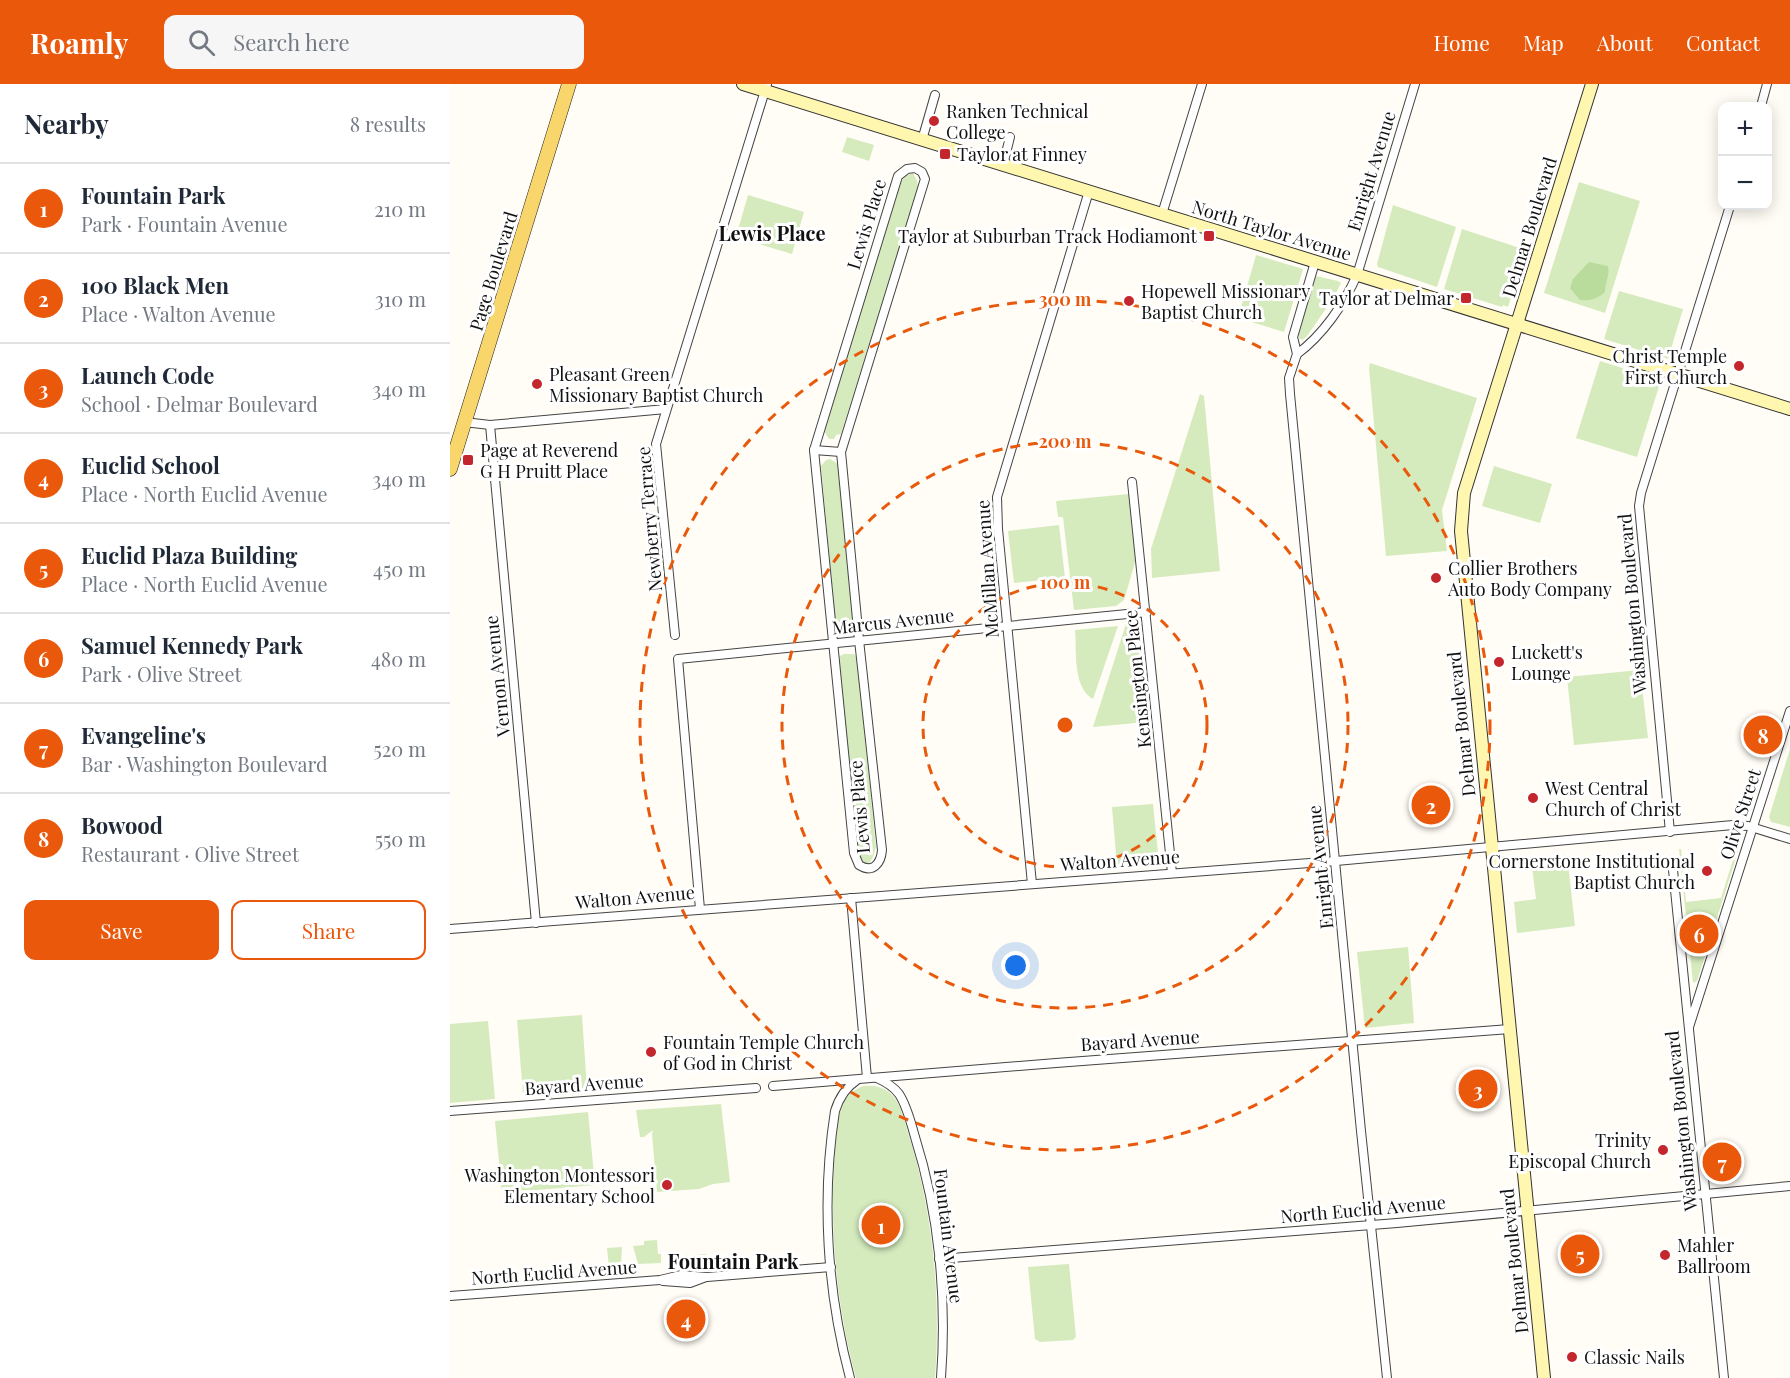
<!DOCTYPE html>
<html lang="en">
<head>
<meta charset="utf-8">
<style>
  body { margin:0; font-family:"Playfair Display",serif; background:#f6f6f7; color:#1f2937 }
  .controls { position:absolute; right:18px; top:18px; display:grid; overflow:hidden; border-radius:12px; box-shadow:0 3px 15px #0003 }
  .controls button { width:54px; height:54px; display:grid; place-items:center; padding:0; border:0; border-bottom:2px solid #e0e1e3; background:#fff; color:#1f2937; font:30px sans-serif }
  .you { position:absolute; left:566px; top:882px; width:21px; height:21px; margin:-15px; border:4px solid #fff; border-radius:50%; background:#1a73e8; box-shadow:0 0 0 9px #1a73e833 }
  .badge { display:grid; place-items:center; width:39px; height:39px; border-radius:50%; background:#ea580c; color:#fff; font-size:20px; font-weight:700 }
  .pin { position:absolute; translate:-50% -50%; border:3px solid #fff; box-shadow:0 2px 6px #0006 }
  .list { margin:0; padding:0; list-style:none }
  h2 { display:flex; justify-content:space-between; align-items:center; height:78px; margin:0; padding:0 24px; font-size:26px }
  h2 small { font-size:20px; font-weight:400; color:#747a83 }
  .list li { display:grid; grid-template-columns:39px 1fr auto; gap:18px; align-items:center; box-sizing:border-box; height:90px; padding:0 24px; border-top:2px solid #e0e1e3 }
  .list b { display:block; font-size:22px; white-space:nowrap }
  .list p { margin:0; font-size:20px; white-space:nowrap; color:#747a83 }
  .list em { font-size:20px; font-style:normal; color:#747a83 }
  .actions { display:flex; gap:12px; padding:18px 24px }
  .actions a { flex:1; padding:14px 0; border:2px solid #ea580c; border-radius:12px; text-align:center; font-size:21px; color:#ea580c }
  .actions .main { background:#ea580c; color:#fff }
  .icon { flex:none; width:33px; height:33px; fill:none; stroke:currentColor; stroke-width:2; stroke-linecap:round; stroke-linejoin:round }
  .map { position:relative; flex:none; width:1340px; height:1294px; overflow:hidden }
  header { display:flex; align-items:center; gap:36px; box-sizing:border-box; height:84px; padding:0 30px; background:#ea580c; color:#fff }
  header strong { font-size:28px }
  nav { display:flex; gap:33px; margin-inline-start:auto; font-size:21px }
  .search { width:420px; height:54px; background:#f6f6f7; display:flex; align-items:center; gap:15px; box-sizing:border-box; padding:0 21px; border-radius:12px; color:#747a83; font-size:22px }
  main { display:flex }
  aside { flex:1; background:#fff }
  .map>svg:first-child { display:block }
</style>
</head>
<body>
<header>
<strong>Roamly</strong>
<div class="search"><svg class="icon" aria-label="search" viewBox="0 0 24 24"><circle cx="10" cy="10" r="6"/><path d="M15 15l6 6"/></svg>Search here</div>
<nav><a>Home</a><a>Map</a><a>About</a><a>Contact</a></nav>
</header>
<main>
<aside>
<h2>Nearby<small>8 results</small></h2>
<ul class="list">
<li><span class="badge">1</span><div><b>Fountain Park</b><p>Park · Fountain Avenue</p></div><em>210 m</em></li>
<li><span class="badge">2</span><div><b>100 Black Men</b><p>Place · Walton Avenue</p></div><em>310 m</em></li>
<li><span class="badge">3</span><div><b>Launch Code</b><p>School · Delmar Boulevard</p></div><em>340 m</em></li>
<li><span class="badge">4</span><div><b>Euclid School</b><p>Place · North Euclid Avenue</p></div><em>340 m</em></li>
<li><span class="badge">5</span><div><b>Euclid Plaza Building</b><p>Place · North Euclid Avenue</p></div><em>450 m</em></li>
<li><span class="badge">6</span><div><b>Samuel Kennedy Park</b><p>Park · Olive Street</p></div><em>480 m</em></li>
<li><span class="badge">7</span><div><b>Evangeline's</b><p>Bar · Washington Boulevard</p></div><em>520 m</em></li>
<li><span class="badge">8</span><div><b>Bowood</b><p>Restaurant · Olive Street</p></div><em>550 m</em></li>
</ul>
<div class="actions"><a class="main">Save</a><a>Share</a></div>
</aside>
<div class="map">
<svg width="1340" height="1294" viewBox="0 0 1340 1294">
  <rect width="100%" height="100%" fill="#fffdf5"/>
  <g fill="#d5ebbd">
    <path d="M397 53 424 61 419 77 392 68Z"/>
    <path d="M463 89 467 97 468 103 391 350 386 351 384 355H379L374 347 450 99 455 92Z"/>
    <path d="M1129 98 1190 117 1155 229 1094 209Z"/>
    <path d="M298 111 354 128 342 170 286 153Z"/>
    <path d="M943 121 1006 143 987 203 928 183 927 180Z"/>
    <path d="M1012 145 1076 166 1058 223 1053 221 1052 223 994 205Z"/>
    <path d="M806 171 853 185 834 248 788 234Z"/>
    <path d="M866 192 888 197 891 199 884 213 857 252 852 256 849 254V249Z"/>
    <path d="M1169 207 1233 225 1218 275 1154 255Z"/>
    <path d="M1150 277 1211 296 1187 373 1126 354Z"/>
    <path d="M920 279 1027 314 992 426 997 467 936 472 919 284Z"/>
    <path d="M750 310 754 312 770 487 702 494 701 465Z"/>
    <path d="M380 375 388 380 403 538 400 545 389 546 386 543 371 382 376 376Z"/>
    <path d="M1044 382 1102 400 1090 439 1032 422Z"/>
    <path d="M679 410 686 475 674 516 666 522 624 526 613 433H608L606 417Z"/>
    <path d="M609 441 615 494 564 499 558 447Z"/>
    <path d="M676 540 687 541 696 638 643 643Z"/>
    <path d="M668 542 643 615C622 603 627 566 625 546Z"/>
    <path d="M394 570H404L407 574 426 763 423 773 418 781 412 776 408 768 389 576 390 572Z"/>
    <path d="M1190 586 1198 654 1124 661 1117 593Z"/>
    <path d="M1340 665V743L1321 738 1319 733Z"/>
    <path d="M703 720 709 779 667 782 662 723Z"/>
    <path d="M1289 757 1291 758 1247 897 1243 899 1229 765H1231L1236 818 1271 814Z"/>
    <path d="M1117 771 1125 842 1067 849 1064 818 1086 815 1081 775Z"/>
    <path d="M958 863 964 939 915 944 907 868Z"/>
    <path d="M132 931 137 1005 73 1010 67 936Z"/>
    <path d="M38 937 45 1015 0 1019V940Z"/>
    <path d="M413 1002C424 1001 435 1003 443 1012 451 1021 455 1037 458 1049 483 1127 491 1213 485 1294H406C386 1221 379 1141 385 1065 387 1051 387 1034 393 1020 397 1011 404 1006 413 1002Z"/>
    <path d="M271 1020 280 1098 263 1100 249 1105 207 1108 202 1050 203 1046 194 1053H190L186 1026Z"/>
    <path d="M138 1028 145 1101 52 1109 45 1037Z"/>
    <path d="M207 1156 208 1170H211V1179L188 1180 183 1162 194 1161V1157Z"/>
    <path d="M172 1163 171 1181 159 1183 157 1164Z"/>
    <path d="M256 1170 255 1176 222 1177V1173Z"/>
    <path d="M619 1180 626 1253 623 1256 590 1258 585 1255 578 1183Z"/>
  </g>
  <path fill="#b9dc9c" d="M1139 178 1158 182C1160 192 1155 198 1155 208 1147 215 1140 217 1130 216L1120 204 1123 195Z"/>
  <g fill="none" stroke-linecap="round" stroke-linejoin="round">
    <defs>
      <g id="street">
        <path d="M1311 22 1317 0"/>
        <path d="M472 56 485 11"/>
        <path d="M553 81 560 53"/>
        <path d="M465 84 472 88 475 95 391 368 409 556 432 766C431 779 423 790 409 781L404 769 364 366 448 92 457 85Z"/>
        <path d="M712 130 752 0"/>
        <path d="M865 178 843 253 847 270 839 294 840 310 911 1047 937 1294"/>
        <path d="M847 270C873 251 894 220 907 191L965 0"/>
        <path d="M14 338 40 341 216 325"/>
        <path d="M40 341 86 839"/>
        <path d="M364 366 391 368"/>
        <path d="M682 398 722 789"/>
        <path d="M225 551 206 360 317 0"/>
        <path d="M1220 748 1189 422 1191 409 1280 122"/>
        <path d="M1222 776 1274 1294"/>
        <path d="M582 800 548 445 547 413 639 107"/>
        <path d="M401 814 417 994"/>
        <path d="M250 825 228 575 697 528"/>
        <path d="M0 845 886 777 1283 741 1298 742 1340 755"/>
        <path d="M1239 943 1340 627"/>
        <path d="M427 994C436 998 443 1002 449 1010 457 1022 461 1039 465 1053 489 1129 497 1214 491 1294"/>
        <path d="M323 1002 606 979 1060 945"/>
        <path d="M0 1027 306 1004"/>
        <path d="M489 1175 947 1139 1340 1102"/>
        <path d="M213 1197 240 1199 256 1193"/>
        <path d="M0 1212 210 1196 231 1191 257 1193 381 1183"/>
        <path d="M400 1294C377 1208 371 1115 385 1027 389 1014 395 1004 407 996"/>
      </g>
      <g id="secondary">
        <path d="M293 0 1340 325"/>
        <path d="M1094 1294 1011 447 1014 409 1142 0"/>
      </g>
      <path id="primary" d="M0 385 119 0"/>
    </defs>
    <use href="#street" stroke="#444" stroke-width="10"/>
    <use href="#secondary" stroke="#333" stroke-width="14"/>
    <use href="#primary" stroke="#222" stroke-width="15"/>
    <use href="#street" stroke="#fff" stroke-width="8"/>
    <use href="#secondary" stroke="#fff6b0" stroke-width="12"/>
    <use href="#primary" stroke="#f9d66b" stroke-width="14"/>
  </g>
  <g fill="none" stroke="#e8590c" stroke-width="3" stroke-dasharray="10 8">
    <circle cx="615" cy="641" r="142"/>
    <circle cx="615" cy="641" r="283"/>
    <circle cx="615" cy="641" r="425"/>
  </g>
  <g fill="#c4262e" stroke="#fff" stroke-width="2">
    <circle cx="484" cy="37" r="6"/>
    <rect x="489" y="64" width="12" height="12" rx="3"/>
    <rect x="753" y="146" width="12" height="12" rx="3"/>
    <rect x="1010" y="208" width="12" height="12" rx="3"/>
    <circle cx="679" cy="217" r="6"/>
    <circle cx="1289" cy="282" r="6"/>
    <circle cx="87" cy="300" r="6"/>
    <rect x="12" y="370" width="12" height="12" rx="3"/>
    <circle cx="986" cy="494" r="6"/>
    <circle cx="1049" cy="578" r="6"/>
    <circle cx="1083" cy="714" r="6"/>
    <circle cx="1257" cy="787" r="6"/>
    <circle cx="201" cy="968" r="6"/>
    <circle cx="1213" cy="1066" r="6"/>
    <circle cx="217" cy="1101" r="6"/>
    <circle cx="1215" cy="1171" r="6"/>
    <circle cx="1122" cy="1273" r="6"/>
  </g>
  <g text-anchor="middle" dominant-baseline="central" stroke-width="6" stroke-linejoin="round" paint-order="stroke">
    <g font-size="18" fill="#111" stroke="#fff" text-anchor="start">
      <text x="496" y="27">Ranken Technical<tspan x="496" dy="21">College</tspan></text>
      <text x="507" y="70">Taylor at Finney</text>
      <text x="747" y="152" text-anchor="end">Taylor at Suburban Track Hodiamont</text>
      <text x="691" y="207">Hopewell Missionary<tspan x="691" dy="21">Baptist Church</tspan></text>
      <text x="1004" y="214" text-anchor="end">Taylor at Delmar</text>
      <text x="1277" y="272" text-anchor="end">Christ Temple<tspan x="1277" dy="21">First Church</tspan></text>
      <text x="99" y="290">Pleasant Green<tspan x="99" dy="21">Missionary Baptist Church</tspan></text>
      <text x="30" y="366">Page at Reverend<tspan x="30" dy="21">G H Pruitt Place</tspan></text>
      <text x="998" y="484">Collier Brothers<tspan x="998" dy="21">Auto Body Company</tspan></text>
      <text x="1061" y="568">Luckett's<tspan x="1061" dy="21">Lounge</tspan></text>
      <text x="1095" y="704">West Central<tspan x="1095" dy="21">Church of Christ</tspan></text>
      <text x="1245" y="777" text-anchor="end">Cornerstone Institutional<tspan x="1245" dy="21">Baptist Church</tspan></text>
      <text x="213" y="958">Fountain Temple Church<tspan x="213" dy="21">of God in Christ</tspan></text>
      <text x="1201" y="1056" text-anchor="end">Trinity<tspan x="1201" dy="21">Episcopal Church</tspan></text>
      <text x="205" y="1091" text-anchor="end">Washington Montessori<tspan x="205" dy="21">Elementary School</tspan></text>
      <text x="1227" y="1161">Mahler<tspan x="1227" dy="21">Ballroom</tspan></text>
      <text x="1134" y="1273">Classic Nails</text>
    </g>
    <g font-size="18" fill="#111" stroke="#fff">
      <text transform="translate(921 87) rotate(-73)">Enright Avenue</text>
      <text transform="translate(416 140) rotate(-73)">Lewis Place</text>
      <text transform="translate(1079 143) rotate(-73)">Delmar Boulevard</text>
      <text transform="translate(822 146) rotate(17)">North Taylor Avenue</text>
      <text transform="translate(43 187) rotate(-73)">Page Boulevard</text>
      <text transform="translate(199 435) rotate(-95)">Newberry Terrace</text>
      <text transform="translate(537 485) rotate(-94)">McMillan Avenue</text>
      <text transform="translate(1182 520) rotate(-95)">Washington Boulevard</text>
      <text transform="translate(443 537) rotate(-6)">Marcus Avenue</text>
      <text transform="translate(47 592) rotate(-96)">Vernon Avenue</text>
      <text transform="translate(687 595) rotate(-96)">Kensington Place</text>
      <text transform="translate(1011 640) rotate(-96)">Delmar Boulevard</text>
      <text transform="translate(409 723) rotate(-95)">Lewis Place</text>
      <text transform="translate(1290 730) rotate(-72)">Olive Street</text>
      <text transform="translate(670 776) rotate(-4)">Walton Avenue</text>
      <text transform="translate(870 783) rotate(-96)">Enright Avenue</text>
      <text transform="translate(185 813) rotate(-5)">Walton Avenue</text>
      <text transform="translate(690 956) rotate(-4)">Bayard Avenue</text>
      <text transform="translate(134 1000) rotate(-4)">Bayard Avenue</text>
      <text transform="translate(1231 1037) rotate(-96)">Washington Boulevard</text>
      <text transform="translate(913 1125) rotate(-5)">North Euclid Avenue</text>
      <text transform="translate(499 1152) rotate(83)">Fountain Avenue</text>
      <text transform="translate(1064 1177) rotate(-96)">Delmar Boulevard</text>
      <text transform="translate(104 1188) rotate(-4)">North Euclid Avenue</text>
    </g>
    <g font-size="20" font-weight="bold" fill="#111" stroke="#fff">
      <text x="322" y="148">Lewis Place</text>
      <text x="283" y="1176">Fountain Park</text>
    </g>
  </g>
  <circle cx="615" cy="641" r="9" fill="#e8590c" stroke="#fff" stroke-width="3"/>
  <g font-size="18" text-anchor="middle" font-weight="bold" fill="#e8590c" stroke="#fff" stroke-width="6" stroke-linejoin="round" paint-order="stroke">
    <text x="615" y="222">300 m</text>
    <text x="615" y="364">200 m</text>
    <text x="615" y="505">100 m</text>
  </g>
</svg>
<div class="controls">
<button>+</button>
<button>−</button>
</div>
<div class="you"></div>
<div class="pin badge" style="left:431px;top:1141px">1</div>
<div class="pin badge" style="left:981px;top:721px">2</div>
<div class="pin badge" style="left:1028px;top:1005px">3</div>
<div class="pin badge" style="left:236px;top:1235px">4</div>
<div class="pin badge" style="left:1130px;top:1170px">5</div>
<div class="pin badge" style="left:1249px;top:850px">6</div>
<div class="pin badge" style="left:1272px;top:1078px">7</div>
<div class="pin badge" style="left:1313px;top:651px">8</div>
</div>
</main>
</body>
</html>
